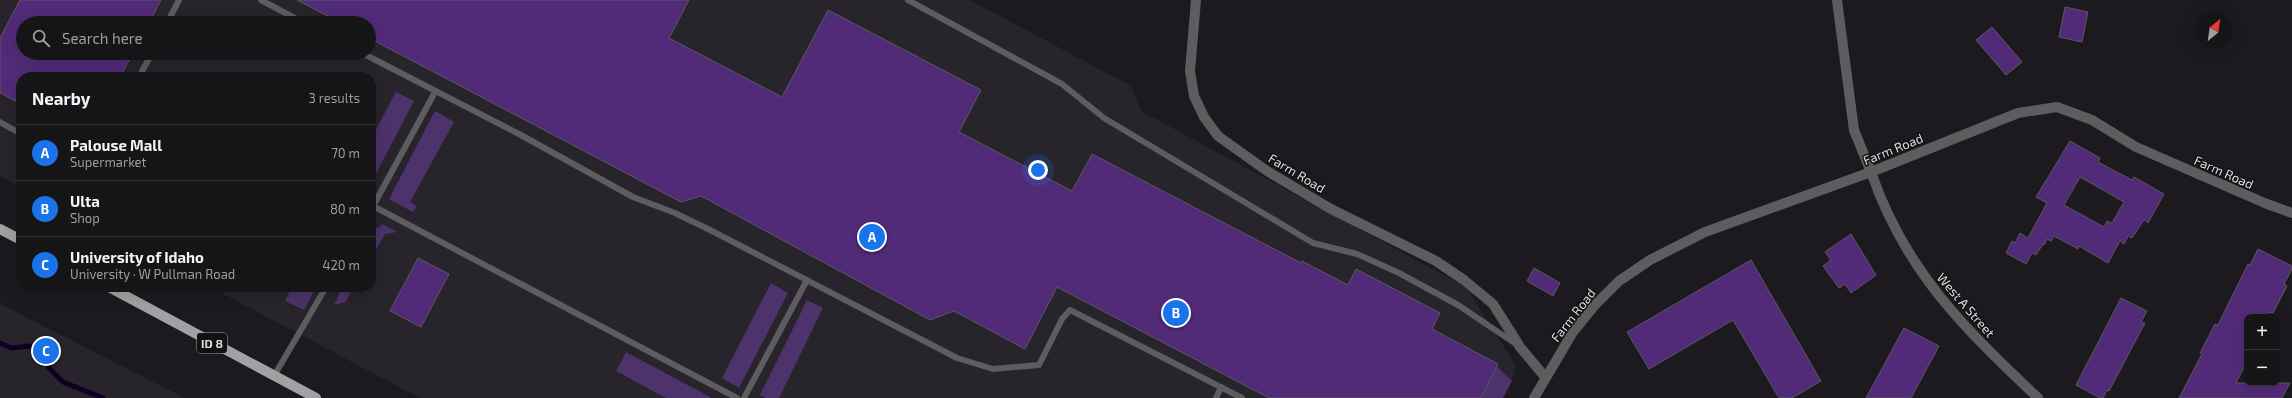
<!DOCTYPE html>
<html lang="en">
<head>
<meta charset="utf-8">
<style>
  body { margin:0; font-family:"Exo 2",sans-serif; background:#222123; color:#f1f3f6 }
  .controls { position:absolute; right:12px; bottom:12px; display:grid; overflow:hidden; border-radius:8px; box-shadow:0 4px 16px #0002 }
  .controls button { width:36px; height:36px; display:grid; place-items:center; padding:0; border:0; border-bottom:1px solid #343335; background:#151416; color:#f1f3f6; font:20px sans-serif }
  .compass { position:absolute; left:2196px; top:12px; width:36px; height:36px; border-radius:50%; background:#151416; box-shadow:0 4px 16px #0002; rotate:29deg }
  .you { position:absolute; left:1038px; top:170px; width:14px; height:14px; margin:-10px; border:3px solid #fff; border-radius:50%; background:#1a73e8; box-shadow:0 0 0 6px #1a73e833 }
  .badge { display:grid; place-items:center; width:26px; height:26px; border-radius:50%; background:#1a73e8; color:#fff; font-size:13px; font-weight:700 }
  .pin { position:absolute; translate:-50% -50%; border:2px solid #fff; box-shadow:0 1px 4px #0006 }
  .list { margin:0; padding:0; list-style:none }
  h2 { display:flex; justify-content:space-between; align-items:center; height:52px; margin:0; padding:0 16px; font-size:17px }
  h2 small { font-size:13px; font-weight:400; color:#9d9ea1 }
  .list li { display:grid; grid-template-columns:26px 1fr auto; gap:12px; align-items:center; box-sizing:border-box; height:56px; padding:0 16px; border-top:1px solid #343335 }
  .list b { display:block; font-size:15px; white-space:nowrap }
  .list p { margin:0; font-size:13px; white-space:nowrap; color:#9d9ea1 }
  .list em { font-size:13px; font-style:normal; color:#9d9ea1 }
  .icon { flex:none; width:22px; height:22px; fill:none; stroke:currentColor; stroke-width:2; stroke-linecap:round; stroke-linejoin:round }
  .map { position:relative; flex:none; width:2292px; height:398px; overflow:hidden }
  .search { position:absolute; background:#151416; box-shadow:0 4px 16px #0002; left:16px; top:16px; width:360px; height:44px; display:flex; align-items:center; gap:10px; box-sizing:border-box; padding:0 14px; border-radius:22px; color:#9d9ea1; font-size:15px }
  .panel { position:absolute; background:#151416; box-shadow:0 4px 16px #0002; left:16px; top:72px; width:360px; height:220px; border-radius:16px }
  .map>svg:first-child { display:block }
</style>
</head>
<body>
<div class="map">
<svg width="2292" height="398" viewBox="0 0 2292 398">
  <rect width="100%" height="100%" fill="#1c1a1e"/>
  <g fill="#27242c" fill-rule="evenodd">
    <path d="M0 0H970L1131 86 1141 111 1466 287 1516 366 1512 381 1503 398H420L210 287H371V77H21V187L0 176ZM23 23H369V53H23Z"/>
    <path d="M0 304 185 398H0Z"/>
  </g>
  <g fill="#4d326b">
    <path d="M396 92 414 101 371 183V139Z"/>
    <path d="M435 111 454 122 410 202 417 206 413 212 389 199Z"/>
    <path d="M382 224 397 232 385 234 375 252 371 254V234L375 227 379 228Z"/>
    <path d="M771 283 788 293 739 388 722 378Z"/>
    <path d="M292 287H316L304 310 285 301Z"/>
    <path d="M343 287H353L346 302 334 305Z"/>
    <path d="M807 300 823 308 779 398H766L760 395Z"/>
    <path d="M626 352 712 398H666L616 371Z"/>
    <path d="M1495 365 1512 381 1503 398H1477Z"/>
  </g>
  <g fill="none" stroke-linecap="round" stroke-linejoin="round">
    <path stroke="#102" stroke-width="5" d="M0 343 11 348 30 346 40 351 50 369 63 382 103 398"/>
  </g>
  <g fill="#522b78" stroke="#5a585c" fill-rule="evenodd">
    <path d="M20 0H161L149 23H23V53H133L120 77H21V104L0 93V38Z"/>
    <path d="M297 0H689L669 38 782 97 828 10 981 90 959 132 1072 191 1092 154 1301 263 1302 261 1348 285 1356 269 1440 313 1432 329 1498 364 1481 398H1269L1057 287 1025 349 954 311 930 320 701 196 681 202 369 38V23H341Z"/>
    <path d="M2065 7 2088 12 2082 42 2059 37Z"/>
    <path d="M1992 27 2022 62 2006 75 1976 40Z"/>
    <path d="M2070 141 2100 158 2098 162 2132 180 2134 177 2164 194 2148 223 2144 220 2132 238 2128 236 2124 244 2120 241 2108 263 2079 246 2078 249 2054 236 2051 241 2047 239 2044 245 2043 244 2036 255 2032 253 2026 264 2006 253 2012 241 2015 243 2020 233 2028 238 2047 203 2036 197ZM2080 177 2124 202 2112 223 2107 221 2104 227 2064 205Z"/>
    <path d="M1851 234 1876 275 1851 293 1845 284 1839 288 1823 266 1831 260 1825 252Z"/>
    <path d="M2258 249 2292 266V269L2284 284 2287 286 2273 313 2270 312 2268 317H2247V361L2236 383H2290L2282 398H2179L2202 354 2200 353 2215 324 2218 325 2248 264 2250 265Z"/>
    <path d="M418 258 449 274 421 327 390 311Z"/>
    <path d="M1751 260 1821 381 1792 398H1779L1733 320 1649 369 1627 332Z"/>
    <path d="M1534 268 1560 283 1553 296 1527 281Z"/>
    <path d="M2121 298 2147 311 2141 322 2145 323 2109 391 2107 390 2103 398H2100L2076 385Z"/>
    <path d="M1904 328 1939 346 1911 398H1866Z"/>
  </g>
  <g fill="none" stroke-linecap="round" stroke-linejoin="round">
    <g stroke="#5d5d5f" stroke-width="6">
      <path d="M261 0 304 23"/>
      <path d="M908 0 1062 84 1104 118 1313 243 1357 254 1399 273 1458 305 1516 344"/>
      <path d="M167 23 179 0"/>
      <path d="M362 53 519 134 633 197 675 213 710 230 957 358 993 369 1039 365 1062 319 1070 310 1242 398"/>
      <path d="M139 77 152 53"/>
      <path d="M0 122 21 134"/>
      <path d="M371 205 737 398"/>
      <path d="M371 210 435 92"/>
      <path d="M274 376 326 287"/>
      <path d="M744 398 807 280"/>
      <path d="M1216 398 1221 387"/>
    </g>
    <g stroke="#5d5d5f" stroke-width="10">
      <path d="M1196 0 1190 71 1194 96 1204 117 1218 136 1267 171 1331 209 1436 261 1464 280 1493 304 1520 347 1545 377"/>
      <path d="M1837 0 1854 130 1871 172"/>
      <path d="M1534 398 1573 332 1594 306 1619 281 1650 260 1705 232 1871 172 2018 113 2057 107 2092 120 2136 147 2267 204 2292 213"/>
    </g>
    <path stroke="#5d5d5f" stroke-width="10" d="M1871 172C1905 271 1964 328 2038 398"/>
    <g stroke="#a1a0a3" stroke-width="10">
      <path d="M0 229 21 240"/>
      <path d="M109 287 316 398"/>
    </g>
  </g>
  <g text-anchor="middle" dominant-baseline="central" stroke-width="3" stroke-linejoin="round" paint-order="stroke">
    <rect fill="#131114" stroke="#a1a0a2" stroke-width="1" x="197" y="333" width="30" height="20" rx="3"/>
    <g font-size="12" font-weight="bold" fill="#dedddf">
      <text x="212" y="343">ID 8</text>
    </g>
    <g font-size="13" fill="#dedddf" stroke="#131114">
      <text transform="translate(1893 149) rotate(-22)">Farm Road</text>
      <text transform="translate(2224 172) rotate(24)">Farm Road</text>
      <text transform="translate(1297 173) rotate(31)">Farm Road</text>
      <text transform="translate(1966 305) rotate(49)">West A Street</text>
      <text transform="translate(1573 315) rotate(-52)">Farm Road</text>
    </g>
  </g>
</svg>
<div class="controls">
<button>+</button>
<button>−</button>
</div>
<svg class="compass" viewBox="-18 -18 36 36"><path d="M0-13l5 13h-10z" fill="#e53935"/><path d="M0 13l5-13h-10z" fill="#9d9ea1"/></svg>
<div class="you"></div>
<div class="pin badge" style="left:872px;top:237px">A</div>
<div class="pin badge" style="left:1176px;top:313px">B</div>
<div class="pin badge" style="left:46px;top:351px">C</div>
<div class="search"><svg class="icon" aria-label="search" viewBox="0 0 24 24"><circle cx="10" cy="10" r="6"/><path d="M15 15l6 6"/></svg>Search here</div>
<section class="panel">
<h2>Nearby<small>3 results</small></h2>
<ul class="list">
<li><span class="badge">A</span><div><b>Palouse Mall</b><p>Supermarket</p></div><em>70 m</em></li>
<li><span class="badge">B</span><div><b>Ulta</b><p>Shop</p></div><em>80 m</em></li>
<li><span class="badge">C</span><div><b>University of Idaho</b><p>University · W Pullman Road</p></div><em>420 m</em></li>
</ul>
</section>
</div>
</body>
</html>
